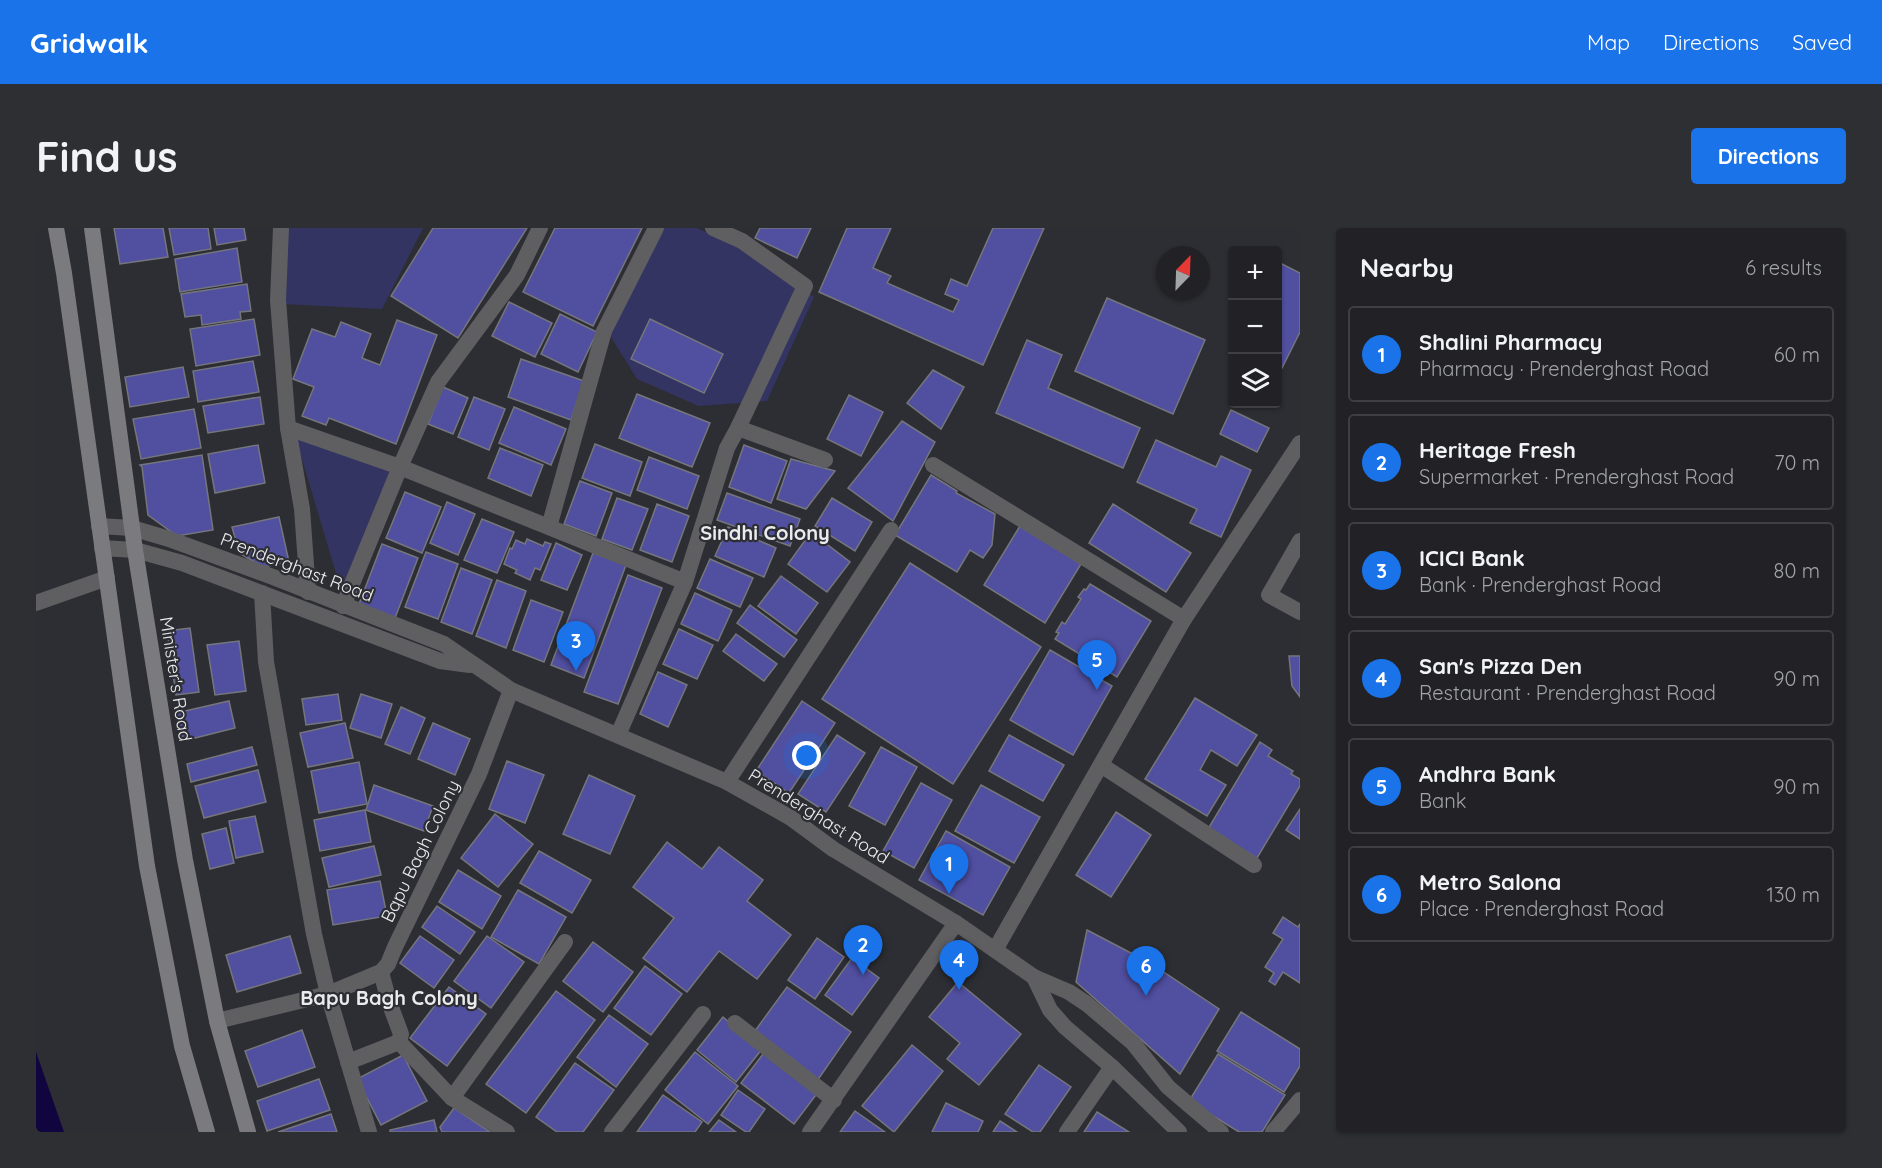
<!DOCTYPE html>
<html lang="en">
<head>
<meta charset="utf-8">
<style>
  body { margin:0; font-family:Quicksand,sans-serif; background:#2e2f32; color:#f1f3f6 }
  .controls { position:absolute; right:18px; top:18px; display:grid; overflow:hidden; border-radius:6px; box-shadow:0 2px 4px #0004 }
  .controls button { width:54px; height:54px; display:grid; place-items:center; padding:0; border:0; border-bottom:2px solid #3f3f43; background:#222226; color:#f1f3f6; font:30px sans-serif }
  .compass { position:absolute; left:1120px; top:18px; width:54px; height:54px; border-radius:50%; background:#222226; box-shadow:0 2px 4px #0004; rotate:23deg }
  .you { position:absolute; left:771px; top:528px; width:21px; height:21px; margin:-15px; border:4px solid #fff; border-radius:50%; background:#1a73e8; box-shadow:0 0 0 9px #1a73e833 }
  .badge { display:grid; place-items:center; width:39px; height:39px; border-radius:50%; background:#1a73e8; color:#fff; font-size:20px; font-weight:700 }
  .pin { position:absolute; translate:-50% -50px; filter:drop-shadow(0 2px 3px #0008) }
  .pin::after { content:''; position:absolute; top:32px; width:21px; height:18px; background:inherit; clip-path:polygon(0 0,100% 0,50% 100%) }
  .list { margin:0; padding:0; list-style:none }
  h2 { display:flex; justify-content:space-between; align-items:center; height:78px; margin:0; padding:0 24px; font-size:26px }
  h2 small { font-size:20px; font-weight:400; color:#a2a4a7 }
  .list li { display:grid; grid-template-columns:39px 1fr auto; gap:18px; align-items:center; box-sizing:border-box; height:96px; margin:0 12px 12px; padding:0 12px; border:2px solid #3f3f43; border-radius:6px }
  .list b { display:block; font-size:22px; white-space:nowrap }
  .list p { margin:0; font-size:20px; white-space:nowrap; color:#a2a4a7 }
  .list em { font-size:20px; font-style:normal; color:#a2a4a7 }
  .icon { flex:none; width:33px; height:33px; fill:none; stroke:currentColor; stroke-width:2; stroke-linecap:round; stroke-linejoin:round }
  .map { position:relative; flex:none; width:1264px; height:904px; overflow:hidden; border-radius:6px }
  header { display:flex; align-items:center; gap:36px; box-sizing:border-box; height:84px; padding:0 30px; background:#1a73e8; color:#fff }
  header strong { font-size:28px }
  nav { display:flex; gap:33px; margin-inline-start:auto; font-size:21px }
  .intro { display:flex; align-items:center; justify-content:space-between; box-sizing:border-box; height:144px; padding:0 36px }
  h1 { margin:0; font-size:42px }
  .button { padding:15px 27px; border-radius:6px; background:#1a73e8; color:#fff; font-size:21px; font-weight:700 }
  main { display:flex; gap:36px; padding:0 36px }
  aside { flex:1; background:#222226; border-radius:6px; box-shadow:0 2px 4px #0004 }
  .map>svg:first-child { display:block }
</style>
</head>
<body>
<header>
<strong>Gridwalk</strong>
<nav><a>Map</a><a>Directions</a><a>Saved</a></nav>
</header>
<div class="intro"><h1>Find us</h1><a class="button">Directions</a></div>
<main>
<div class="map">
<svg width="1264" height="904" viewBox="0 0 1264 904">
  <rect width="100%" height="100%" fill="#2d2e33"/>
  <g fill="#333462">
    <path d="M251 0H387L346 81 247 76Z"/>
    <path d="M624 0H661L705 20 778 69 731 173 663 178 601 151 573 106Z"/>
    <path d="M257 201 358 238 308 372Z"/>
  </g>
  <path fill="#110540" d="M0 824 28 904H0Z"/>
  <g fill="#514fa0" stroke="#75767c" stroke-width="1.5">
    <path d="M78 0H127L132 29 84 36Z"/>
    <path d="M133 0H172L175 21 138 27Z"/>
    <path d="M178 0H208L210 12 181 17Z"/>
    <path d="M397 0H491L422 110 355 68Z"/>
    <path d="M519 0H606L557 98 487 64Z"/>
    <path d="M724 0H775L761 30 719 10Z"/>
    <path d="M811 0H855L837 40 855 48 851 55 917 84 923 72 909 66 915 51 931 58 957 0H1008L947 137 783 64Z"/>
    <path d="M201 20 206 54 144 64 139 31Z"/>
    <path d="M1242 34 1264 45V104L1246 140 1242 138Z"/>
    <path d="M211 56 215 83 204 84 205 91 166 97 165 87 149 89 145 66Z"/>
    <path d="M1071 70 1169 112 1137 186 1039 143Z"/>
    <path d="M473 74 516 95 499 129 456 108Z"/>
    <path d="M524 86 561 104 542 144 505 126Z"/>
    <path d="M218 91 224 127 160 138 154 101Z"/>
    <path d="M614 91 687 126 668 165 595 131Z"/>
    <path d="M361 92 401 107 360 216 293 190 290 197 266 188 278 159 257 151 276 101 299 109 305 94 335 106 326 130 344 137Z"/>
    <path d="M991 112 1026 127 1012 160 1104 200 1087 240 960 185Z"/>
    <path d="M485 131 548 153 535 192 472 169Z"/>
    <path d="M217 133 223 164 162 174 157 143Z"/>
    <path d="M147 139 153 169 94 179 89 149Z"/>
    <path d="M897 142 928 159 905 201 871 175Z"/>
    <path d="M407 159 432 170 417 206 392 196Z"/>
    <path d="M601 166 674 195 656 239 583 210Z"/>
    <path d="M813 167 847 184 825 228 791 211Z"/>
    <path d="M224 169 228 196 172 205 167 178Z"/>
    <path d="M438 169 469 181 453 222 422 209Z"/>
    <path d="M478 179 530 201 515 237 463 215Z"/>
    <path d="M158 181 165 220 105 231 97 191Z"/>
    <path d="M1195 182 1233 200 1221 224 1184 206Z"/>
    <path d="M866 193 899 214 857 293 812 260Z"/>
    <path d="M1120 212 1180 239 1185 228 1215 242 1185 309 1154 295 1161 281 1101 254Z"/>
    <path d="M559 216 606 234 594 268 546 250Z"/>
    <path d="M222 217 229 255 179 265 172 226Z"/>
    <path d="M708 217 751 233 735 275 693 259Z"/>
    <path d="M464 220 507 237 495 268 452 250Z"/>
    <path d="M166 227 177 302 141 308 112 287 106 239 104 237Z"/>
    <path d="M613 229 663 248 651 281 601 262Z"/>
    <path d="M755 231 799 243 770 281 741 271Z"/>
    <path d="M895 247 921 263 920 265 959 286 956 317 947 330 934 322 921 344 859 307Z"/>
    <path d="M544 253 576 265 560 308 528 296Z"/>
    <path d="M369 264 405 279 386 325 350 310Z"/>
    <path d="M691 265 764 291 754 318 681 292Z"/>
    <path d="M581 270 612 281 596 322 566 311Z"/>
    <path d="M796 270 836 294 819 323 779 298Z"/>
    <path d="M411 274 439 286 422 327 394 315Z"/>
    <path d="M621 276 653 288 636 334 604 322Z"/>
    <path d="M1077 276 1155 325 1130 364 1053 315Z"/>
    <path d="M243 289 253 334 227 339 203 325 196 299Z"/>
    <path d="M446 291 478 304 461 345 428 332Z"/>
    <path d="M984 298 1045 336 1009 395 948 357Z"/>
    <path d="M692 299 740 320 728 349 679 328Z"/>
    <path d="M775 304 814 334 791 364 752 336Z"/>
    <path d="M491 311 507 318 509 314 515 316 504 342 499 340 494 352 479 345 481 342 468 336 474 320 476 321 480 312 489 316Z"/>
    <path d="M520 315 546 327 531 362 505 352Z"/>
    <path d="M346 316 382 330 359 390 323 376Z"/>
    <path d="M390 324 422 336 402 391 369 379Z"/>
    <path d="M557 325 590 337 548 450 515 437Z"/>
    <path d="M674 331 717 350 704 379 661 360Z"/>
    <path d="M874 335 1005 419 917 556 786 471Z"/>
    <path d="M425 340 456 352 436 406 405 394Z"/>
    <path d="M592 347 626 360 582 476 548 464Z"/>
    <path d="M745 348 782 375 760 406 722 378Z"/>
    <path d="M461 352 490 363 470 420 440 408Z"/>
    <path d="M1054 356 1115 393 1081 449 1019 411 1023 405 1020 404 1026 394 1029 396 1045 371 1042 369 1048 361 1050 362Z"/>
    <path d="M659 365 696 382 682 413 645 396Z"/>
    <path d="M495 372 527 384 508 434 477 422Z"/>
    <path d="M714 377 761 412 748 429 701 395Z"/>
    <path d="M154 400 163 464 140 467 131 403Z"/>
    <path d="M643 401 677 417 661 451 627 436Z"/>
    <path d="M700 406 741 436 728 453 687 423Z"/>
    <path d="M203 413 210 463 179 467 171 417Z"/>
    <path d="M1014 422 1076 458 1037 527 974 492Z"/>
    <path d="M1253 428H1264V469L1256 458Z"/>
    <path d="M622 444 651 457 632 499 604 486Z"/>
    <path d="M302 466 306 492 270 497 266 471Z"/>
    <path d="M325 466 356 476 345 510 314 500Z"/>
    <path d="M1159 470 1221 507 1201 538 1175 522 1164 542 1190 557 1171 588 1109 551Z"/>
    <path d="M193 473 199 500 147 513 140 485Z"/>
    <path d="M766 473 799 495 753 565 720 543Z"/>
    <path d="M365 479 389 490 374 526 349 516Z"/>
    <path d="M309 495 317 530 272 539 264 505Z"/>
    <path d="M397 495 434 511 419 547 382 531Z"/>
    <path d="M801 507 829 525 790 584 762 566Z"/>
    <path d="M973 507 1028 537 1007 573 953 543Z"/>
    <path d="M1224 514 1236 522 1232 528 1257 543 1255 546 1264 551V558L1221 630 1172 601Z"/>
    <path d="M216 519 221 537 155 554 151 536Z"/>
    <path d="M845 519 881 539 849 597 813 578Z"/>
    <path d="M471 533 508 547 489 595 453 581Z"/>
    <path d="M323 534 331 576 283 585 275 543Z"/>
    <path d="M222 542 230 574 168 590 159 558Z"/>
    <path d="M553 547 599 568 574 626 527 606Z"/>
    <path d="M885 555 916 572 878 640 847 623Z"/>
    <path d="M338 557 397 578 388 603 330 582Z"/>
    <path d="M945 557 1004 589 978 635 919 603Z"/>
    <path d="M1264 581V611L1250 602Z"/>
    <path d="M329 582 335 614 284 623 278 592Z"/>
    <path d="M1080 584 1115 607 1075 669 1040 647Z"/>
    <path d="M459 586 497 616 462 659 425 630Z"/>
    <path d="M219 588 227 624 200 630 193 593Z"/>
    <path d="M190 600 198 635 174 641 166 606Z"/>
    <path d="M910 603 974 639 947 687 883 652Z"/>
    <path d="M631 614 666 641 683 619 727 652 711 673 755 707 721 751 683 723 651 764 607 730 638 690 597 659Z"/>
    <path d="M338 618 345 647 293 659 286 630Z"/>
    <path d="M503 623 555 652 536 685 484 655Z"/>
    <path d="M422 642 465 668 446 701 403 674Z"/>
    <path d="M344 653 351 688 297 697 291 662Z"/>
    <path d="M482 662 530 689 503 736 455 709Z"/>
    <path d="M401 678 439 704 424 726 386 699Z"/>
    <path d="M1247 689 1262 699 1264 696V755L1247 744 1239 757 1233 753 1238 745 1229 739 1247 711 1237 705Z"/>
    <path d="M1051 702 1114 735 1183 781 1144 846 1040 754Z"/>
    <path d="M254 708 265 745 201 764 190 727Z"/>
    <path d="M384 708 418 732 398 760 364 735Z"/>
    <path d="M451 708 488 734 455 780 418 753Z"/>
    <path d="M781 710 808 729 779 771 752 752Z"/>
    <path d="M557 714 597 744 567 784 527 753Z"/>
    <path d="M816 730 843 750 816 787 789 767Z"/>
    <path d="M609 738 646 766 615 807 578 780Z"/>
    <path d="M922 754 985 806 943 857 911 831 924 815 893 789Z"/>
    <path d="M413 759 450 786 411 838 374 810Z"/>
    <path d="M751 759 815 804 781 853 716 807Z"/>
    <path d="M520 763 559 792 490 885 450 856Z"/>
    <path d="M1205 784 1264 821V838L1248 864 1181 823Z"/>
    <path d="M573 787 612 816 580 859 541 829Z"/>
    <path d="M687 789 726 821 700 854 661 822Z"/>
    <path d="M266 802 279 839 222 859 209 823Z"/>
    <path d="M876 817 907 843 858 904 826 878Z"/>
    <path d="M730 822 783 863 758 896 705 855Z"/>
    <path d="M659 824 702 858 672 896 629 862Z"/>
    <path d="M1182 826 1249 867 1226 904H1203L1153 873Z"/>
    <path d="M367 827 391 873 345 897 321 851Z"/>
    <path d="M539 835 578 862 547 904H521L500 889Z"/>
    <path d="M1003 837 1035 859 1004 904H997L969 886Z"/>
    <path d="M283 851 294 882 231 903 221 873Z"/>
    <path d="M702 862 729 881 713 904H710L685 887Z"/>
    <path d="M627 867 666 894 659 904H601Z"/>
    <path d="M910 875 947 893 942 904H896Z"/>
    <path d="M418 880 454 904H406L404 899Z"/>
    <path d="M819 883 849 904H804Z"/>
    <path d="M1061 884 1093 904H1048Z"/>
    <path d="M295 886 301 904H242Z"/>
    <path d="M398 892 401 904H354V902Z"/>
    <path d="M683 892 700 904H673Z"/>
    <path d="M964 893 981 904H957Z"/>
  </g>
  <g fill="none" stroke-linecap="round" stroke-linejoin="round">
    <g stroke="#5f5f62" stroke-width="16">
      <path d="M245 0 242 72 252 200 266 281 272 364"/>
      <path d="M252 200 364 239 649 354"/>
      <path d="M702 200 789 232"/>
      <path d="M897 237 1148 391"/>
      <path d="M513 299 568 103 620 0"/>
      <path d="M1264 313 1233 367 1264 384"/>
      <path d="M226 365 230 434 278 706 292 766 333 904"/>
      <path d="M0 375 71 350"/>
      <path d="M307 378 364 239 402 154 481 47 504 0"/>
      <path d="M582 507 649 354 691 220 702 200 769 58 706 13 677 0"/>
      <path d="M1065 537 1218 637"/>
      <path d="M691 554 855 302"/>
      <path d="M959 722 1148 391 1264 215"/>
      <path d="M345 744 353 774 365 806 363 814 416 870 471 904"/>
      <path d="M181 793 292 766 345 744 352 736 359 719 443 546 475 462"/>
      <path d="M699 795 798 872"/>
      <path d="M312 834 363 814"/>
      <path d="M416 870 529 714"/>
      <path d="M576 904 667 786"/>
      <path d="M774 904 920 695"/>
      <path d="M1031 904 1076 839"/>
      <path d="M1237 904 1264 872"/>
    </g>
    <g stroke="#5f5f62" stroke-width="16">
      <path d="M63 298 96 300 133 311 237 349 408 416 475 462 691 554 755 590 797 621 920 695 998 749 1033 764 1051 776 1097 815 1132 859 1185 904"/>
      <path d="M66 320 99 322 146 335 404 433 434 437"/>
      <path d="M998 749 1014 782 1029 799 1076 839 1143 904"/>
    </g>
    <g stroke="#7a7a7f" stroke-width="16">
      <path d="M20 0 28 45 111 638 146 818 171 904"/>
      <path d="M56 0 99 322 149 632 181 793 212 904"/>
    </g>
  </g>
  <g text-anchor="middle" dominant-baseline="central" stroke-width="4.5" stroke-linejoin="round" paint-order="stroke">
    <g font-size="18" fill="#eaebee" stroke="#2d2e33">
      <text transform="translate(261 339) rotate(21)">Prenderghast Road</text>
      <text transform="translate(140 451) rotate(81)">Minister's Road</text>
      <text transform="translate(783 588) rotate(32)">Prenderghast Road</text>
      <text transform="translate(384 623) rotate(-64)">Bqpu Bagh Colony</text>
    </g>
    <g font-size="20" font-weight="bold" fill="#eaebee" stroke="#2d2e33">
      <text x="729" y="304">Sindhi Colony</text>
      <text x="353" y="769">Bapu Bagh Colony</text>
    </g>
  </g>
</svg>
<div class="controls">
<button>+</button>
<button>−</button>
<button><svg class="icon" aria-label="layers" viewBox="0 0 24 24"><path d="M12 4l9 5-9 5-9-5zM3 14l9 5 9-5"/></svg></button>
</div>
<svg class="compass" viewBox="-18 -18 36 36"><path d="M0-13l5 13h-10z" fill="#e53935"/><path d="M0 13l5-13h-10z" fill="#a2a4a7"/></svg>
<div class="you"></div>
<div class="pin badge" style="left:913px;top:666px">1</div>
<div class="pin badge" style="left:827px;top:747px">2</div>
<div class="pin badge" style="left:540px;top:443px">3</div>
<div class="pin badge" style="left:923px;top:762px">4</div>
<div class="pin badge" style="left:1061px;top:462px">5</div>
<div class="pin badge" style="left:1110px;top:768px">6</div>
</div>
<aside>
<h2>Nearby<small>6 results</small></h2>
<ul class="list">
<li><span class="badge">1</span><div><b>Shalini Pharmacy</b><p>Pharmacy · Prenderghast Road</p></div><em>60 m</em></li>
<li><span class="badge">2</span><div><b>Heritage Fresh</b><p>Supermarket · Prenderghast Road</p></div><em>70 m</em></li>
<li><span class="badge">3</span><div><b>ICICI Bank</b><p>Bank · Prenderghast Road</p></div><em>80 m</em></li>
<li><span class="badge">4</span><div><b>San's Pizza Den</b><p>Restaurant · Prenderghast Road</p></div><em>90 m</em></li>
<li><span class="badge">5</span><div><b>Andhra Bank</b><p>Bank</p></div><em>90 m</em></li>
<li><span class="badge">6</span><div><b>Metro Salona</b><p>Place · Prenderghast Road</p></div><em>130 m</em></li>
</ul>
</aside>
</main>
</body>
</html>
